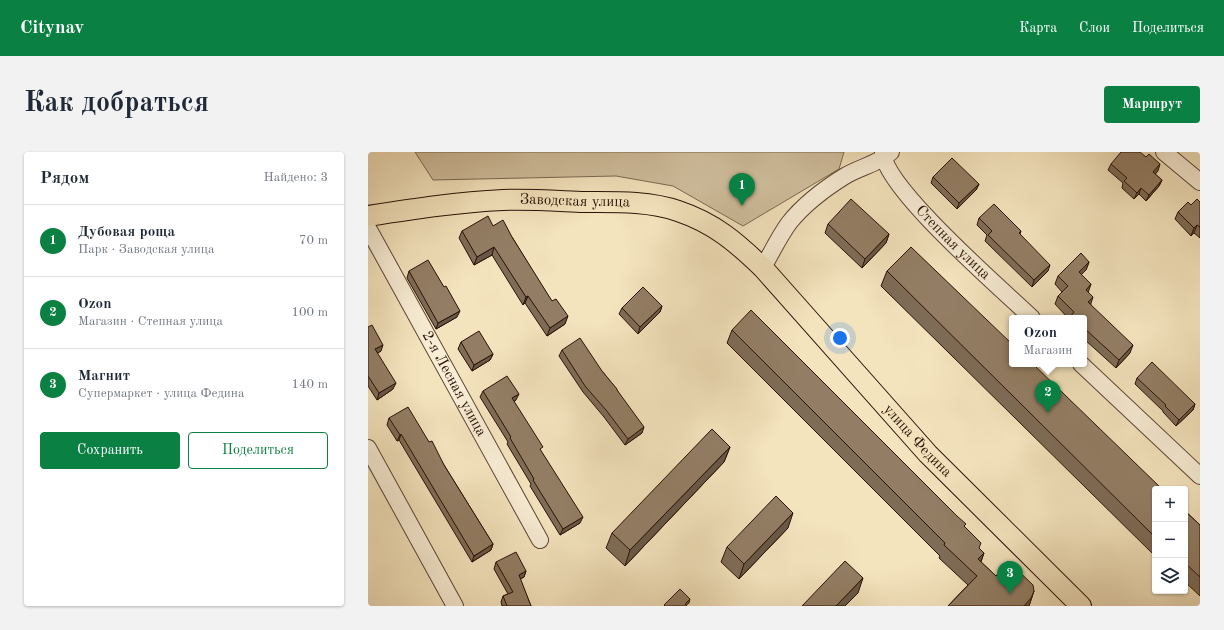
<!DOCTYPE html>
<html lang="ru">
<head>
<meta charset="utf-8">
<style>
  body { margin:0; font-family:"Old Standard TT",serif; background:#f2f2f3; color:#1f2937 }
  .controls { position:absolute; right:12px; bottom:12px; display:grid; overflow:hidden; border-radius:4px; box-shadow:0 1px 3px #0004 }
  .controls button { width:36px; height:36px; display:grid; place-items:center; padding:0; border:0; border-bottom:1px solid #e0e1e3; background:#fff; color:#1f2937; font:20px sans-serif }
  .you { position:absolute; left:472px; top:186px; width:14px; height:14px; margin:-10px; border:3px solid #fff; border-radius:50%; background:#1a73e8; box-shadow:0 0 0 6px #1a73e833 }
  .badge { display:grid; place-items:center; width:26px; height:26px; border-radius:50%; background:#0b8043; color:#fff; font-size:13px; font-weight:700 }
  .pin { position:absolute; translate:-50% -33px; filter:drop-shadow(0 1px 2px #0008) }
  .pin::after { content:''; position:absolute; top:21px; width:14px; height:12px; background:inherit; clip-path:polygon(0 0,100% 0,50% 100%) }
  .popup { position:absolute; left:641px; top:163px; width:78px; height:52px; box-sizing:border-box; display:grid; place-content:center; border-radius:4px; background:#fff; filter:drop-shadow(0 1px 3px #0005); font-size:13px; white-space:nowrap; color:#747a83 }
  .popup b { font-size:15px; color:#1f2937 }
  .popup::after { content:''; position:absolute; left:50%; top:100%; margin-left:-8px; border:8px solid transparent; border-top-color:#fff }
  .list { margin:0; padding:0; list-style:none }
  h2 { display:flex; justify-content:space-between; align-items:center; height:52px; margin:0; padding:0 16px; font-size:17px }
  h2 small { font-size:13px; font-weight:400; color:#747a83 }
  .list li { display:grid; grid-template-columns:26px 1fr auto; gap:12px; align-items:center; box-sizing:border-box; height:72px; padding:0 16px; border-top:1px solid #e0e1e3 }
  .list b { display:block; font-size:15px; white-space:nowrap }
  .list p { margin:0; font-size:13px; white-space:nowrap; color:#747a83 }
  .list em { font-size:13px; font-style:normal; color:#747a83 }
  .actions { display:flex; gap:8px; padding:12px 16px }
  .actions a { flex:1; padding:9px 0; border:1px solid #0b8043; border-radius:4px; text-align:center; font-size:14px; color:#0b8043 }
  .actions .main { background:#0b8043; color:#fff }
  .icon { flex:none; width:22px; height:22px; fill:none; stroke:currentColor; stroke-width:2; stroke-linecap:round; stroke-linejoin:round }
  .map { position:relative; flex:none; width:832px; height:454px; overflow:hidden; border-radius:4px }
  header { display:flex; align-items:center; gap:24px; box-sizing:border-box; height:56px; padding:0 20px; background:#0b8043; color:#fff }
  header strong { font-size:19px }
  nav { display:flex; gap:22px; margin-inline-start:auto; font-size:14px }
  .intro { display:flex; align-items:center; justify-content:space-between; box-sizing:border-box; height:96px; padding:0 24px }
  h1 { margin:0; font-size:28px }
  .button { padding:10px 18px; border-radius:4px; background:#0b8043; color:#fff; font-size:14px; font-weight:700 }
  main { display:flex; gap:24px; padding:0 24px }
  aside { flex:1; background:#fff; border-radius:4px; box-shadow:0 1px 3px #0004 }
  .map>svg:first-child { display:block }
</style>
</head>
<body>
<header>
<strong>Citynav</strong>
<nav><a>Карта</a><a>Слои</a><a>Поделиться</a></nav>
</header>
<div class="intro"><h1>Как добраться</h1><a class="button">Маршрут</a></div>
<main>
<aside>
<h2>Рядом<small>Найдено: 3</small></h2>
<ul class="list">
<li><span class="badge">1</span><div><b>Дубовая роща</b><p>Парк · Заводская улица</p></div><em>70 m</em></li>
<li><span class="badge">2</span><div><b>Ozon</b><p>Магазин · Степная улица</p></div><em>100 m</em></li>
<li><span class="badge">3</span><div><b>Магнит</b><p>Супермаркет · улица Федина</p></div><em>140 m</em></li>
</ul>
<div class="actions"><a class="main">Сохранить</a><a>Поделиться</a></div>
</aside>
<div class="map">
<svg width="832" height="454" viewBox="0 0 832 454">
  <rect width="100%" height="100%" fill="#f4e4be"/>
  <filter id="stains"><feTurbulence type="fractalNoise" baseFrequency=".005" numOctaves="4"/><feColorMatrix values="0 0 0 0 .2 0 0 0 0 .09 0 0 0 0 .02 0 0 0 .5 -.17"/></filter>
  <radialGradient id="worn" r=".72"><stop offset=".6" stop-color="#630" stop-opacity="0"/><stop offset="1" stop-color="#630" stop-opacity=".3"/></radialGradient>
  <path fill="#d1c09f" stroke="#7d6852" d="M47 0H476L471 17 375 74 305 34 248 24 65 28Z"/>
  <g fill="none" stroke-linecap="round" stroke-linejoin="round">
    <defs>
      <g id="minor">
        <path id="s1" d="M515 0C515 35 635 138 664 166"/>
        <path d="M796 0 832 30"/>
        <path id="s2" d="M0 76 172 388"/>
        <path d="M395 116C403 101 411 85 421 71 437 51 456 37 477 24 492 15 510 12 523 0"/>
        <path d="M713 212 832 324"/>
        <path d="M0 296 87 454"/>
      </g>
      <g id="major">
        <path id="s3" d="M0 64C45 57 90 50 135 48 162 47 190 49 217 50 248 50 281 49 310 59 346 71 368 90 395 116L560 302 713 454"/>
      </g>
    </defs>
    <use href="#minor" stroke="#5c4533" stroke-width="18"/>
    <use href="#major" stroke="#291005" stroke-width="22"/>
    <use href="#minor" stroke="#f8edd5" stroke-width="16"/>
    <use href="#major" stroke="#f4e4be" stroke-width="20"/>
  </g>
  <g fill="#7e6c57" stroke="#291005">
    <path d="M743 12 790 19 787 22 794 28 791 34 778 49 771 42 766 47 754 36 755 31 740 18Z"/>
    <path d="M565 25 611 32 608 38 589 57 563 31Z"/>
    <path d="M832 50V86L826 81 823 84 807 67 810 60 823 53Z"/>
    <path d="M611 66 653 79 652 82 680 119 664 135 617 89 619 83 609 73Z"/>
    <path d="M460 72 521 82 518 91 494 116 457 81Z"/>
    <path d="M125 74 144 85 197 172 179 184 157 151 155 153 124 103 106 113 91 86 94 79Z"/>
    <path d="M721 110 718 118 713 123 720 140 723 153 762 201 748 216 716 187V166H700L687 152 690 144 694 140 687 132 690 124Z"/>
    <path d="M41 119 89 165 68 177 39 126Z"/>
    <path d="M519 119 787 337V402L785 400 784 401 513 134Z"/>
    <path d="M294 154 292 160 270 182 251 162 254 156Z"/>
    <path d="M0 175 13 199 9 201 25 237 9 248 0 234Z"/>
    <path d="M364 178 597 375 611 396 616 401 613 410 628 424 666 439 661 454H580L600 433 571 406 572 404 359 191Z"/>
    <path d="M93 190 125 202 122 208 104 219 90 197Z"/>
    <path d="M194 198 234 219 249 238 274 281 257 293 236 265 215 240 191 204Z"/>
    <path d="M769 226 827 252 825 258 808 274 795 260V259L767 232Z"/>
    <path d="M115 239 148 248 146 250 212 371 192 383 162 334 163 332 139 292 140 290 112 245Z"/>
    <path d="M21 266 61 290 76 313 125 392 123 398 104 410 31 288 29 289 19 273Z"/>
    <path d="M362 295 356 310 257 414 238 396 244 381Z"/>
    <path d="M817 359 832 373V444L817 430Z"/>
    <path d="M420 376 371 427 353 410 359 395Z"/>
    <path d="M128 410 158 419 156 425 152 427 163 454H134L133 450 135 444 140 442 126 417Z"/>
  </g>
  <g fill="#675847" stroke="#291005">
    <path d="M792 12 790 19 783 27 785 20Z"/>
    <path d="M794 28 791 34 778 49 781 43Z"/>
    <path d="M611 32 608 38 589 57 591 51Z"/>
    <path d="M773 36 771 42 766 47 769 41Z"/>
    <path d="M829 73 826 81 823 84 826 76Z"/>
    <path d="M521 82 518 91 494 116 497 107Z"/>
    <path d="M126 95 124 103 106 113 109 105Z"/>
    <path d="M721 110 718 118 708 128 711 120Z"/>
    <path d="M682 113 680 119 664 135 666 128Z"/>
    <path d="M723 132 720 141 718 138Z"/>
    <path d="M160 144 157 151 155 153 158 145Z"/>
    <path d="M725 145 722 154 720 150Z"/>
    <path d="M294 154 292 160 270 182 272 175Z"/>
    <path d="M92 159 89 165 68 177 70 171Z"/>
    <path d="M200 164 197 172 179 184 182 176Z"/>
    <path d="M15 193 13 199 5 204 7 197Z"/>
    <path d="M765 193 762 201 748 216 751 208Z"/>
    <path d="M125 202 122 208 104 219 106 213Z"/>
    <path d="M28 231 25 237 9 248 11 241Z"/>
    <path d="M151 242 148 248 142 252 144 246Z"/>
    <path d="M827 252 825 258 808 274 811 268Z"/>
    <path d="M276 275 274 281 257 293 260 287Z"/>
    <path d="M33 282 31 288 29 289 32 283Z"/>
    <path d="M362 295 356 310 257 414 262 398Z"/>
    <path d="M425 361 420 376 371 427 376 412Z"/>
    <path d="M215 365 212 371 192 383 195 377Z"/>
    <path d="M125 392 123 398 104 410 106 404Z"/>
    <path d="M787 392V394L785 400 784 401Z"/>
    <path d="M616 401 611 414 605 420 610 407Z"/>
    <path d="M158 419 156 425 149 429 151 423Z"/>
    <path d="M495 426 490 441 477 454H468Z"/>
    <path d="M666 439 661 454H656Z"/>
    <path d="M322 447 321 451 317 454V452Z"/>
  </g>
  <g fill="#937e65" stroke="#291005">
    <path d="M753 0H772L778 5 781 2 792 12 785 20 794 28 781 43 773 36 769 41 756 29 759 26 743 12Z"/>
    <path d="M584 6 611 32 591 51 565 25Z"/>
    <path d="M483 47 521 82 497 107 460 72Z"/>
    <path d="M829 47 832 50V75L829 73 826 76 810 60 820 50 823 53Z"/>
    <path d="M626 52 653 79 651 81 682 113 666 128 620 83 624 79 611 66Z"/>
    <path d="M120 64 125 74 135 68 144 85 184 149 188 147 200 164 182 176 160 144 158 145 126 95 109 105 94 79Z"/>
    <path d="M543 95 644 192V212H665L794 337H787V385L519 119Z"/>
    <path d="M713 101 721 110 711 120 723 132 718 138 725 145 720 150 765 193 751 208 716 176V166H701L706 160 690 144 700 134 690 124Z"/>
    <path d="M60 108 76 135 78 134 92 159 70 171 41 119Z"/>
    <path d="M275 135 294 154 272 175 254 156Z"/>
    <path d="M383 158 589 364 598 372 596 374 613 391 611 396 616 401 610 407 628 424 640 409 665 433 666 439 663 446 656 454H580L609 424 576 393 577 391 364 178Z"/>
    <path d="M4 173 15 193 7 197 28 231 11 241 0 224V175Z"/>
    <path d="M111 179 125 202 106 213 93 190Z"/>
    <path d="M212 186 234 219 249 237V238L276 275 260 287 238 258 217 234 194 198Z"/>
    <path d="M784 210 827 252 811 268 797 254 798 253 769 226Z"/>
    <path d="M139 224 151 242 144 246 175 295 172 297 215 365 195 377 165 328 166 327 142 286 143 285 115 239Z"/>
    <path d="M40 255 61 290 64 289 76 313 125 392 106 404 33 282 32 283 21 266Z"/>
    <path d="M344 277 362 295 262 398 244 381Z"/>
    <path d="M408 344 425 361 376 412 359 395Z"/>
    <path d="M817 359 832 373V425L817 411Z"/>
    <path d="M148 400 158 419 151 423 163 454H139L135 444 145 440 128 410Z"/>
    <path d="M477 409 495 426 468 454H434Z"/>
    <path d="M312 437 322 447 317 452 319 454H297L296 453Z"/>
  </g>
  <g text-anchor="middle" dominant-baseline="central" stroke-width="4" stroke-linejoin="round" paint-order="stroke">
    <g font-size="15" fill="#291005" stroke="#f8edd5">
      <text stroke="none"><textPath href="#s3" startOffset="208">Заводская улица</textPath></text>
      <text stroke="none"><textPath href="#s1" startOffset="116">Степная улица</textPath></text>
      <text stroke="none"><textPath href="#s2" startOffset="178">2-я Лесная улица</textPath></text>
      <text stroke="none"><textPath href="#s3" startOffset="647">улица Федина</textPath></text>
    </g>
  </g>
  <rect width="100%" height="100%" filter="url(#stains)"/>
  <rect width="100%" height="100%" fill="url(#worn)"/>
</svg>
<div class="controls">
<button>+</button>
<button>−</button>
<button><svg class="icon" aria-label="layers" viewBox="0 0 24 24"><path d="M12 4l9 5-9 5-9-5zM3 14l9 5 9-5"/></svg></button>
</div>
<div class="you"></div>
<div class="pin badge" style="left:374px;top:54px">1</div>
<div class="pin badge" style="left:680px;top:261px">2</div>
<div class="popup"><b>Ozon</b>Магазин</div>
<div class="pin badge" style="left:642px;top:442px">3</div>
</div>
</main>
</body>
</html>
